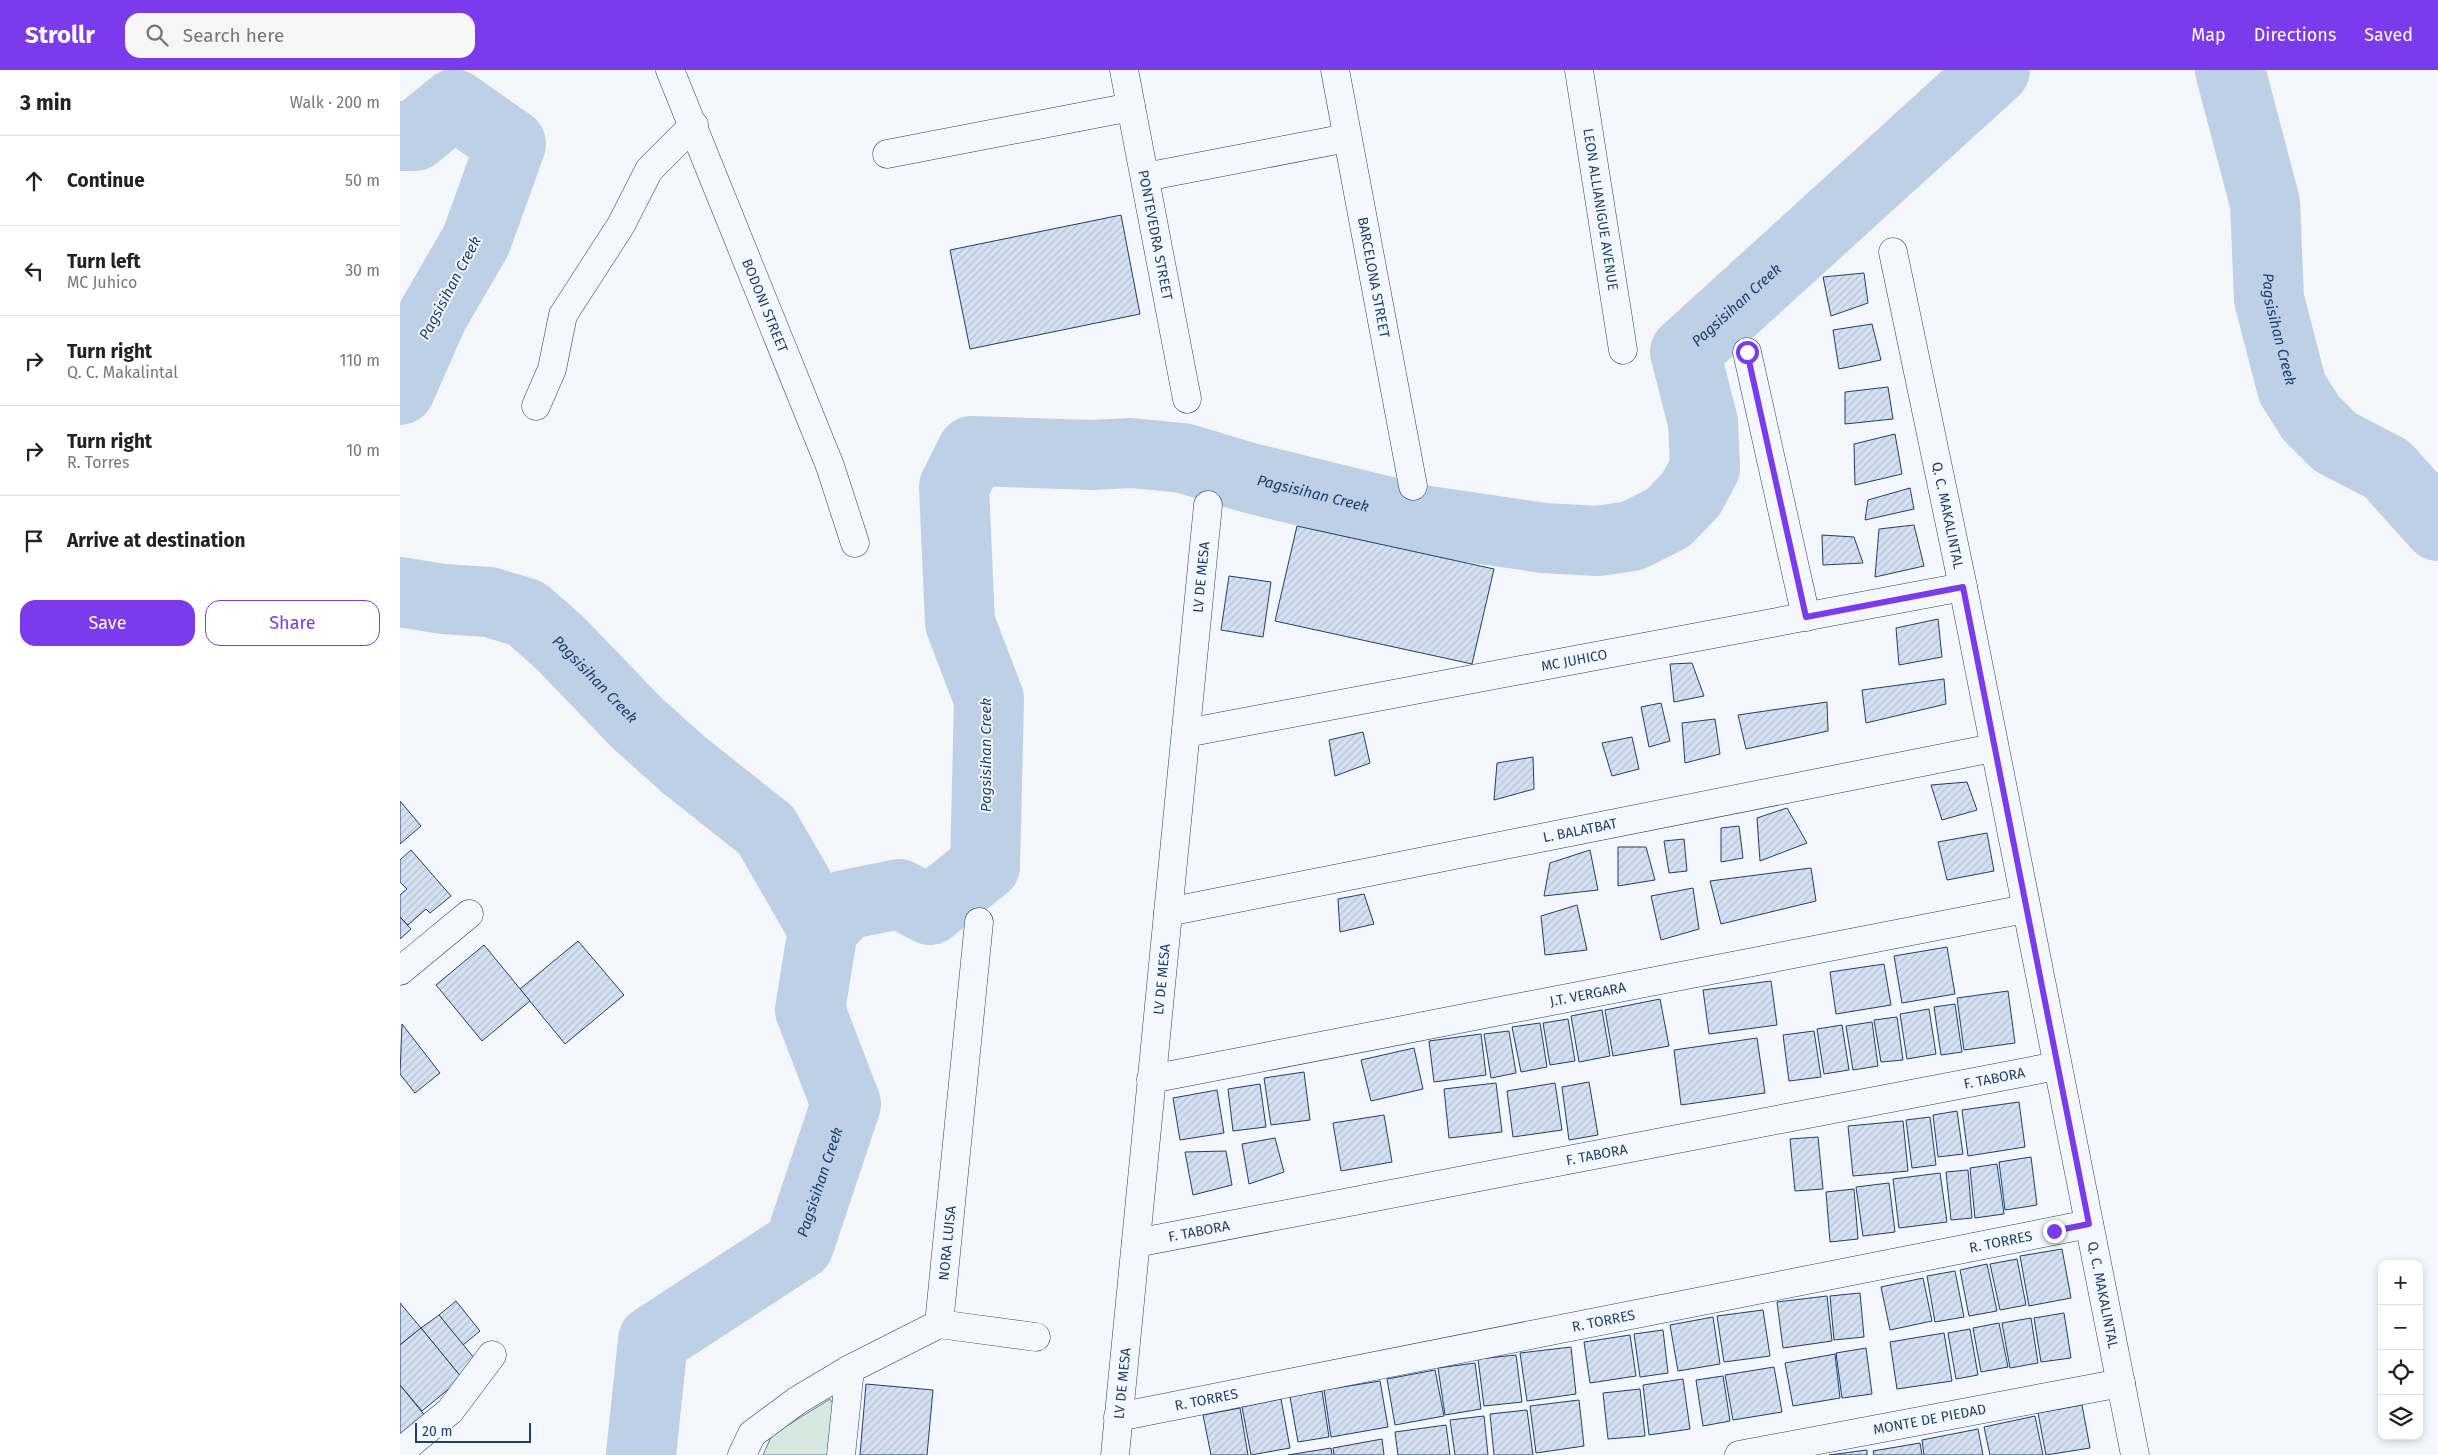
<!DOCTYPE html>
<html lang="en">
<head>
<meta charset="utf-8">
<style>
  body { margin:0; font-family:"Fira Sans",sans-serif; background:#f6f6f6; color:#222 }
  .controls { position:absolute; right:15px; bottom:15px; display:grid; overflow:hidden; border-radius:10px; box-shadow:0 2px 8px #0003 }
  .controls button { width:45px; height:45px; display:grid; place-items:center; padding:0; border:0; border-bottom:1px solid #e0e0e0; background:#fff; color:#222; font:25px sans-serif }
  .scale { position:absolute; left:15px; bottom:12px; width:116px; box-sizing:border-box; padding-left:5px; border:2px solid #1d3f73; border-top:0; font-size:14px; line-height:18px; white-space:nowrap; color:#1d3f73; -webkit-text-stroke:4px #f4f7fb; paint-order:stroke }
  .stop { position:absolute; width:15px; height:15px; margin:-11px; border:4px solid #7c3aed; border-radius:50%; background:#fff }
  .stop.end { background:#7c3aed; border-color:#fff; box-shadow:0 1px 5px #0008 }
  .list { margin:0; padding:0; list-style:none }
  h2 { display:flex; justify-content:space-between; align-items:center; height:65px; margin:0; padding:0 20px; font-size:21px }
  h2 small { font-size:16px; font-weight:400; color:#767676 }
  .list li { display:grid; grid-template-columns:32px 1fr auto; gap:15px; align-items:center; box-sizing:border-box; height:90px; padding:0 20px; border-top:1px solid #e0e0e0 }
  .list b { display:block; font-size:19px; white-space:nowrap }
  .list p { margin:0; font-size:16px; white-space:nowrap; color:#767676 }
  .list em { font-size:16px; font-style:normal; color:#767676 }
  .actions { display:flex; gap:10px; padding:15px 20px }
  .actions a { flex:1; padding:11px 0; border:1px solid #7c3aed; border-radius:15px; text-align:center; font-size:18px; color:#7c3aed }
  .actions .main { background:#7c3aed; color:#fff }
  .icon { flex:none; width:28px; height:28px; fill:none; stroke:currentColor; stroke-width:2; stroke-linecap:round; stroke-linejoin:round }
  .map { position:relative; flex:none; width:2038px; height:1385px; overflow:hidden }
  header { display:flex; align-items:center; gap:30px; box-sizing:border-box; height:70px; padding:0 25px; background:#7c3aed; color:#fff }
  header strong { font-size:24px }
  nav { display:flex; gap:28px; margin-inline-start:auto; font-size:18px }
  .search { width:350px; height:45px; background:#f6f6f6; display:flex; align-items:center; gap:12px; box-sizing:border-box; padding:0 18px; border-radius:15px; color:#767676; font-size:19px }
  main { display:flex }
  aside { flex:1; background:#fff }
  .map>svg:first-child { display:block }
</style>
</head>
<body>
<header>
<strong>Strollr</strong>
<div class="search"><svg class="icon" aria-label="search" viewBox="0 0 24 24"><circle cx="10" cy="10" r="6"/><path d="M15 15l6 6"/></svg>Search here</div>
<nav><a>Map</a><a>Directions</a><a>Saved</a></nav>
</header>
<main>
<aside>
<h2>3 min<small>Walk · 200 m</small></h2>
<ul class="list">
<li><svg class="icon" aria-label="ahead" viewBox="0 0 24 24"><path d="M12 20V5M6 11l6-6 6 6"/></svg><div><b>Continue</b></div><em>50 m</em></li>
<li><svg class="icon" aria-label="left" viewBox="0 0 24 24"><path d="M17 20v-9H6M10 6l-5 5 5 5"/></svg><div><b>Turn left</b><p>MC Juhico</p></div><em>30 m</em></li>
<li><svg class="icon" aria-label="right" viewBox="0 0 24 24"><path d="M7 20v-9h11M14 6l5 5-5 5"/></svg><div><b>Turn right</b><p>Q. C. Makalintal</p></div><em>110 m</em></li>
<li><svg class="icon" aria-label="right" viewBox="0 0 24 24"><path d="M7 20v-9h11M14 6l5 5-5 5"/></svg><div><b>Turn right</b><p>R. Torres</p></div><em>10 m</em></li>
<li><svg class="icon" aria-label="arrive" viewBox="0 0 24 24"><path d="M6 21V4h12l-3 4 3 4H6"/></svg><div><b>Arrive at destination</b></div></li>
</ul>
<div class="actions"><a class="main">Save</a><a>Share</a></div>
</aside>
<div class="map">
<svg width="2038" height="1385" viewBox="0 0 2038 1385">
  <defs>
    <pattern id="building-hatch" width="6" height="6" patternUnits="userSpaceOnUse" patternTransform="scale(1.25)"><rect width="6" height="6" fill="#d5e0f0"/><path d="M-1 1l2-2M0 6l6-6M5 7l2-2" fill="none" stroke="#b6c1d1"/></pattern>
  </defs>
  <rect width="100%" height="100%" fill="#f4f7fb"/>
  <path fill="#d7e8df" stroke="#687fa3" d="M430 1329 439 1343 431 1385H363L372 1365Z"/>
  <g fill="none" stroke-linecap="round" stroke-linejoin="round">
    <g stroke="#bed0e5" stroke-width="70">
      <path id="s1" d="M1830 0 1865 133 1869 229 1892 318 1911 348 1935 372 1987 399 2038 456"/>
      <path d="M0 66H15L54 34 111 74 76 171 33 245 0 320"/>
      <path id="s2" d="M0 522 43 529 89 532 126 543 160 573 237 653 284 695 366 760 423 859"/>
      <path id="s3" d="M241 1385 253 1270 399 1175 446 1034 410 940 423 859 445 835 499 824 530 840 585 796 589 629 560 553 554 417 572 381 692 385 731 383 783 388 850 408 1021 450 1143 468 1198 471 1232 466 1268 448 1291 424 1305 398 1303 352 1285 282 1595 0"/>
    </g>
  </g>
  <g fill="url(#building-hatch)" stroke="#1d3f73">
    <path d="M721 145 740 244 570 279 550 180Z"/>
    <path d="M1464 203 1468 233 1431 246 1423 207Z"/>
    <path d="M1472 254 1481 290 1439 299 1433 260Z"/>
    <path d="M1488 317 1493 349 1445 354V322Z"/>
    <path d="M1495 364 1502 404 1455 415 1454 374Z"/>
    <path d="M1510 418 1514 439 1465 450 1468 430Z"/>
    <path d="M1514 455 1524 496 1475 507 1479 459Z"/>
    <path d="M897 456 1094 499 1072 594 875 551Z"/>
    <path d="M1422 465 1454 467 1463 493 1423 495Z"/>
    <path d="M829 506 871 512 863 567 821 560Z"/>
    <path d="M1538 549 1542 587 1499 595 1496 558Z"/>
    <path d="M1292 593 1304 626 1274 632 1270 594Z"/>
    <path d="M1544 609 1546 634 1466 653 1462 620Z"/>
    <path d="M1427 632 1428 661 1346 679 1338 645Z"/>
    <path d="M1261 633 1270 671 1249 677 1241 637Z"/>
    <path d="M1315 649 1320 684 1285 693 1282 653Z"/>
    <path d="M963 662 970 693 935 706 929 670Z"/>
    <path d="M1232 667 1239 699 1212 706 1202 673Z"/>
    <path d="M1133 687 1134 719 1094 730 1097 693Z"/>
    <path d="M1567 712 1577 740 1542 750 1531 715Z"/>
    <path d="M0 731 21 756 0 774Z"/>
    <path d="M1387 738 1407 773 1360 791 1357 748Z"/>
    <path d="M1339 756 1343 788 1321 792V758Z"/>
    <path d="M1587 763 1594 801 1547 810 1538 772Z"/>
    <path d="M1284 769 1287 801 1269 803 1264 771Z"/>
    <path d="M1218 777H1246L1255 810 1218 816Z"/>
    <path d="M11 780 51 826 30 843 26 839 8 855 0 847V825L7 819 0 812V790Z"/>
    <path d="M1190 780 1198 820 1144 826 1150 793Z"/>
    <path d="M1411 798 1416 831 1321 854 1310 811Z"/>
    <path d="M1293 818 1299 859 1261 870 1251 826Z"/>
    <path d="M964 824 974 854 940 862 938 829Z"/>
    <path d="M1177 835 1187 880 1145 885 1141 846Z"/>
    <path d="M0 847 11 859 0 869Z"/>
    <path d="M178 871 224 925 165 974 120 919Z"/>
    <path d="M84 875 130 931 82 971 36 915Z"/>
    <path d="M1547 877 1555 924 1502 933 1494 886Z"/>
    <path d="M1484 894 1491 935 1436 944 1430 902Z"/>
    <path d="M1371 911 1377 955 1309 964 1303 920Z"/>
    <path d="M1608 921 1615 973 1564 980 1557 928Z"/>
    <path d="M1260 929 1269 976 1213 986 1205 940Z"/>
    <path d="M1555 934 1562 982 1541 985 1534 937Z"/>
    <path d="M1529 939 1536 984 1507 989 1500 944Z"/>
    <path d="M1202 940 1210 986 1179 992 1171 946Z"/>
    <path d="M1497 947 1503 990 1481 992 1474 950Z"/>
    <path d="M1168 949 1175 991 1150 995 1143 953Z"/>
    <path d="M1472 952 1478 996 1453 1000 1446 956Z"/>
    <path d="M1140 953 1147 997 1121 1002 1112 957Z"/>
    <path d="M2 954 40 1003 15 1023 0 1004Z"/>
    <path d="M1442 955 1449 1000 1424 1004 1417 959Z"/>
    <path d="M1109 961 1116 1003 1091 1008 1084 964Z"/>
    <path d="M1414 961 1421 1007 1389 1011 1383 965Z"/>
    <path d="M1081 964 1086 1005 1034 1012 1029 971Z"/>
    <path d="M1357 968 1365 1023 1281 1035 1274 980Z"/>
    <path d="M1014 978 1023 1019 971 1031 961 990Z"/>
    <path d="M904 1002 910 1050 871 1055 864 1008Z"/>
    <path d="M1189 1012 1198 1065 1169 1070 1162 1017Z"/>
    <path d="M1096 1013 1102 1062 1049 1068 1044 1019Z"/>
    <path d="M1155 1013 1162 1060 1113 1067 1107 1021Z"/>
    <path d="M860 1014 866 1057 833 1061 828 1019Z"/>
    <path d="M817 1020 824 1063 780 1070 773 1028Z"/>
    <path d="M1619 1032 1625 1077 1568 1086 1562 1040Z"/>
    <path d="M1557 1041 1563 1084 1538 1087 1533 1045Z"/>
    <path d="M984 1045 992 1092 941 1101 933 1053Z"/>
    <path d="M1530 1047 1536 1095 1512 1098 1506 1050Z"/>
    <path d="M1503 1051 1508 1101 1453 1106 1448 1056Z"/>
    <path d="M1418 1067 1423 1119 1395 1121 1390 1069Z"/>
    <path d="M875 1068 884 1102 849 1114 842 1074Z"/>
    <path d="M826 1081 832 1115 793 1125 785 1082Z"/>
    <path d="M1631 1087 1637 1135 1605 1140 1599 1092Z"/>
    <path d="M1597 1094 1604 1144 1575 1148 1570 1098Z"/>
    <path d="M1568 1100 1572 1148 1551 1150 1546 1102Z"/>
    <path d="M1540 1103 1547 1152 1499 1158 1493 1109Z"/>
    <path d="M1489 1113 1495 1162 1463 1166 1456 1117Z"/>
    <path d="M1454 1119 1458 1169 1430 1172 1426 1122Z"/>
    <path d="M1662 1179 1671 1228 1629 1236 1620 1186Z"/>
    <path d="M1617 1189 1626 1235 1600 1240 1590 1194Z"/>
    <path d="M1587 1194 1597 1241 1569 1246 1560 1200Z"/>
    <path d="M1555 1201 1564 1247 1535 1252 1527 1206Z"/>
    <path d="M1523 1208 1532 1251 1490 1260 1481 1217Z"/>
    <path d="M1460 1223 1464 1267 1434 1270 1430 1226Z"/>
    <path d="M1427 1226 1432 1271 1383 1278 1377 1232Z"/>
    <path d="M56 1231 80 1261 63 1275 39 1245Z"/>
    <path d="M0 1233 21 1258 0 1275Z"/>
    <path d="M1363 1240 1370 1286 1324 1292 1317 1246Z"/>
    <path d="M1664 1243 1671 1288 1641 1292 1634 1248Z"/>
    <path d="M39 1245 79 1294 62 1308 21 1258Z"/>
    <path d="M1313 1247 1320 1294 1278 1301 1270 1255Z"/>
    <path d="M1631 1248 1638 1293 1610 1298 1602 1253Z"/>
    <path d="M1599 1253 1608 1297 1581 1302 1573 1258Z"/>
    <path d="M21 1258 62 1308 22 1341 0 1315V1275Z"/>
    <path d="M1570 1259 1578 1305 1556 1309 1548 1263Z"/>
    <path d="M1263 1260 1268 1303 1240 1307 1234 1264Z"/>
    <path d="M1544 1263 1552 1311 1497 1319 1490 1272Z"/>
    <path d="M1230 1265 1236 1306 1190 1313 1184 1272Z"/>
    <path d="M1171 1277 1176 1324 1127 1331 1120 1283Z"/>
    <path d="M1466 1278 1472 1324 1442 1328 1436 1283Z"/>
    <path d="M1435 1284 1440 1328 1393 1336 1385 1293Z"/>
    <path d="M1116 1285 1122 1332 1084 1336 1078 1289Z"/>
    <path d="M1075 1293 1081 1339 1045 1345 1038 1298Z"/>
    <path d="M1374 1297 1382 1342 1333 1350 1325 1305Z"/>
    <path d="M1035 1300 1044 1346 995 1355 987 1309Z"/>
    <path d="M1323 1306 1330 1351 1303 1356 1296 1310Z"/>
    <path d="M1283 1309 1290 1359 1249 1365 1243 1315Z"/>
    <path d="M980 1311 988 1357 931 1367 924 1320Z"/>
    <path d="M466 1314 533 1320 527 1385H460Z"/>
    <path d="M0 1315 26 1347 0 1368Z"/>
    <path d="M1240 1319 1245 1366 1208 1369 1203 1323Z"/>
    <path d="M922 1321 929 1367 898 1372 890 1327Z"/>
    <path d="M881 1329 890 1378 851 1385 842 1337Z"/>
    <path d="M1179 1330 1184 1376 1136 1383 1130 1336Z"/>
    <path d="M1682 1335 1690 1378 1646 1385 1638 1343Z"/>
    <path d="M840 1338 848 1385H811L803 1345Z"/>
    <path d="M1127 1340 1133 1385H1094L1090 1344Z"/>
    <path d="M1084 1346 1088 1385H1055L1050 1350Z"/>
    <path d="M1635 1346 1643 1385H1590L1584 1357Z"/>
    <path d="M1046 1355 1050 1385H998L995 1362Z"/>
    <path d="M1578 1359 1583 1385H1524L1522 1370Z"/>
    <path d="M982 1369 984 1385H934L933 1378Z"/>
    <path d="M1520 1373 1522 1385H1474L1473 1381Z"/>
    <path d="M931 1378 932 1385H888Z"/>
    <path d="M1467 1380V1385H1429Z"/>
  </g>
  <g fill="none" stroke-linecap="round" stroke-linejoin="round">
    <defs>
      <g id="minor">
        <path id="s4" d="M270 0 430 396 455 473"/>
        <path id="s5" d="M724 0 787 329"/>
        <path id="s6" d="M935 0 1013 416"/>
        <path id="s7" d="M1179 0 1223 280"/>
        <path d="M487 84 731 37"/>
        <path d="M745 107 947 68"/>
        <path id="s8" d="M1493 182 1563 517 1735 1385"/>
        <path d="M1347 282 1406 547"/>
        <path d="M136 336 152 299 163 245 221 155 249 100 294 55"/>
        <path id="s9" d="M786 663 1563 517"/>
        <path id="s10" d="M768 842 1593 678"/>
        <path d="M0 901 69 844"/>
        <path id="s11" d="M751 1009 1625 839"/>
        <path id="s12" d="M736 1173 1657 996"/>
        <path d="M539 1254 636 1267"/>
        <path id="s13" d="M718 1347 1689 1154"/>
        <path d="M0 1382 50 1341 92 1285"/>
        <path id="s14" d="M342 1385 352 1364 398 1330 450 1299 539 1254 579 852"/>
        <path d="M441 1385 450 1299"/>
        <path id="s15" d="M715 1385 808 435"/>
        <path id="s16" d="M1339 1385 1721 1313"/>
      </g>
    </defs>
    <use href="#minor" stroke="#1d3f73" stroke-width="29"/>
    <use href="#minor" stroke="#f4f7fb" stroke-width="28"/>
  </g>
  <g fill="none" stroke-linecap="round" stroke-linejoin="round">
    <path stroke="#7c3aed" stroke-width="6" d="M1347 282 1406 547 1563 517 1689 1154 1654 1161"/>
  </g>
  <g text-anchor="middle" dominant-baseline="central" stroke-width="4" stroke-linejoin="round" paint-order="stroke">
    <g font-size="14" fill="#1d3f73" stroke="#f4f7fb">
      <text stroke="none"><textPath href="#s7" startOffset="141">LEON ALLIANIGUE AVENUE</textPath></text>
      <text stroke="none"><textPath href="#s5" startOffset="168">PONTEVEDRA STREET</textPath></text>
      <text stroke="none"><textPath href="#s6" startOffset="211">BARCELONA STREET</textPath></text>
      <text stroke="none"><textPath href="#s4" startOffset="254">BODONI STREET</textPath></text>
      <text stroke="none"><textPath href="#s8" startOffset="269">Q. C. MAKALINTAL</textPath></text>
      <text stroke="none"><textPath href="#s15" startOffset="882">LV DE MESA</textPath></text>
      <text stroke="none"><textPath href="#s9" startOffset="395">MC JUHICO</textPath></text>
      <text stroke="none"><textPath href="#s10" startOffset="420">L. BALATBAT</textPath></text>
      <text stroke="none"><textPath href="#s15" startOffset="478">LV DE MESA</textPath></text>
      <text stroke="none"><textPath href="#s11" startOffset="445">J.T. VERGARA</textPath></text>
      <text stroke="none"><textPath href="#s12" startOffset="874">F. TABORA</textPath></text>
      <text stroke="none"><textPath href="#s12" startOffset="469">F. TABORA</textPath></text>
      <text stroke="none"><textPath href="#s12" startOffset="64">F. TABORA</textPath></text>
      <text stroke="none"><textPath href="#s13" startOffset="900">R. TORRES</textPath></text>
      <text stroke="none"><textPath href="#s14" startOffset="322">NORA LUISA</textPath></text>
      <text stroke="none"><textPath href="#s8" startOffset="1064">Q. C. MAKALINTAL</textPath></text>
      <text stroke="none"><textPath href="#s13" startOffset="495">R. TORRES</textPath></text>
      <text stroke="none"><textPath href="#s15" startOffset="72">LV DE MESA</textPath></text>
      <text stroke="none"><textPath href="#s13" startOffset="90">R. TORRES</textPath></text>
      <text stroke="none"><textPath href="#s16" startOffset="194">MONTE DE PIEDAD</textPath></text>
    </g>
    <g font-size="15" font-style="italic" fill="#1d3f73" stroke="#f4f7fb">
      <text transform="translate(50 218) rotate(-62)">Pagsisihan Creek</text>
      <text stroke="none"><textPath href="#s3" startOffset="2200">Pagsisihan Creek</textPath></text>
      <text stroke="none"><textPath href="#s1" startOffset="265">Pagsisihan Creek</textPath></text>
      <text stroke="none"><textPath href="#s3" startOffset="1585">Pagsisihan Creek</textPath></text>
      <text stroke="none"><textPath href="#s2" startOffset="224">Pagsisihan Creek</textPath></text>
      <text transform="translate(586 685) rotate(-90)">Pagsisihan Creek</text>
      <text stroke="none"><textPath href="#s3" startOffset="356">Pagsisihan Creek</textPath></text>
    </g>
  </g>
</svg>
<div class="controls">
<button>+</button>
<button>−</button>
<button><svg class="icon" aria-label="locate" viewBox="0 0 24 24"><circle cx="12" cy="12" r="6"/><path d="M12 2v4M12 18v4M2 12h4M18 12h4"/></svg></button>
<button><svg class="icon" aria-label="layers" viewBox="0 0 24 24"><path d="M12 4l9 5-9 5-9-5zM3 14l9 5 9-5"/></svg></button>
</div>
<div class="scale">20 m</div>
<div class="stop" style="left:1347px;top:282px"></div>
<div class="stop end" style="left:1654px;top:1161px"></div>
</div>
</main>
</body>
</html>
